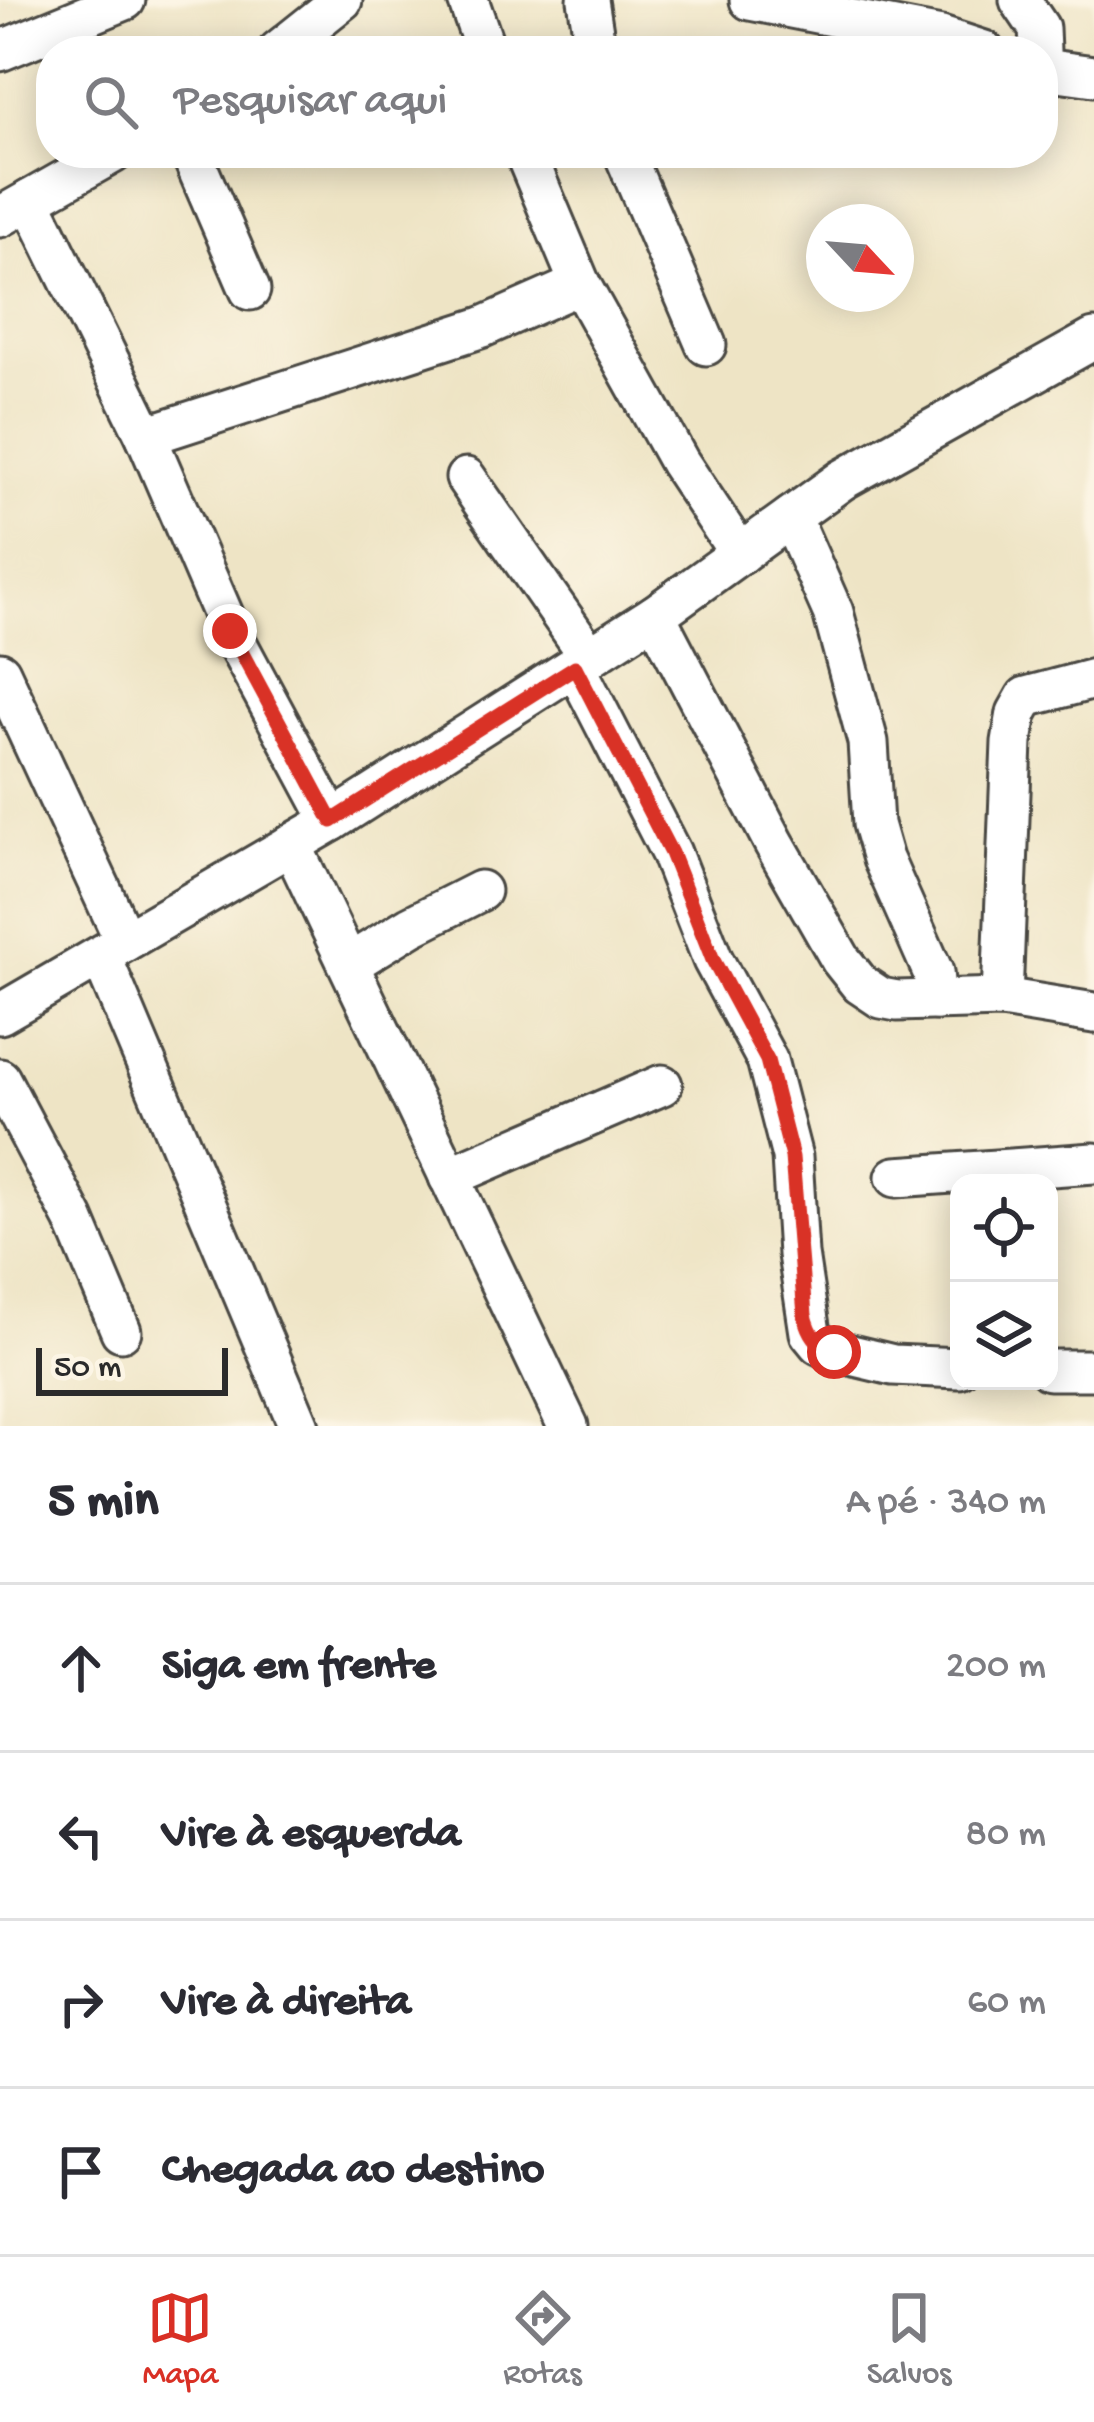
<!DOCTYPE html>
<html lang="pt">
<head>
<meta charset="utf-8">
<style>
  body { margin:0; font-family:"Gochi Hand",sans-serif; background:#f2f2f3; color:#2b2b33 }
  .controls { position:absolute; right:36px; bottom:36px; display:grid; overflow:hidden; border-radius:24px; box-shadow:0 6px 30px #0003 }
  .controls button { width:108px; height:108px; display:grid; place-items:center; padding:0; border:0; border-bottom:3px solid #e1e1e2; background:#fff; color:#2b2b33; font:60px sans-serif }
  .compass { position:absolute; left:806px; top:204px; width:108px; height:108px; border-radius:50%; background:#fff; box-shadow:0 6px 30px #0003; rotate:116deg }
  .scale { position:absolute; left:36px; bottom:30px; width:192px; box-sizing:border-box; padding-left:12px; border:6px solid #2b2b2b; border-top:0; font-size:33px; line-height:42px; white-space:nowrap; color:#2b2b2b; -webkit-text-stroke:9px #fcf5e5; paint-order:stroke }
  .stop { position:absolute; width:36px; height:36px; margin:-27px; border:9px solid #d93025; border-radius:50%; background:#fff }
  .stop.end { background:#d93025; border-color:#fff; box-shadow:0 3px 12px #0008 }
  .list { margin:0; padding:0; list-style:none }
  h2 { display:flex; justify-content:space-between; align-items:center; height:156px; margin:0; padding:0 48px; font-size:51px }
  h2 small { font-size:39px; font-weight:400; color:#7c7c81 }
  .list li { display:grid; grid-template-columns:78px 1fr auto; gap:36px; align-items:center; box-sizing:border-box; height:168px; padding:0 48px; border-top:3px solid #e1e1e2 }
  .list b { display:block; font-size:45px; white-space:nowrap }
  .list em { font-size:39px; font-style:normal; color:#7c7c81 }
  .icon { flex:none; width:66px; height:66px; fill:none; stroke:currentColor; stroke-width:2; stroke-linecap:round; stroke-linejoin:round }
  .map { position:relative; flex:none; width:1094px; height:1426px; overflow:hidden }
  .search { position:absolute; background:#fff; box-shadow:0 6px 30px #0003; left:36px; right:36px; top:36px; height:132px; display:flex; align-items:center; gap:30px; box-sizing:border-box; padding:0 42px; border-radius:48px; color:#7c7c81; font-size:45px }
  .sheet { height:828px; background:#fff }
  nav { display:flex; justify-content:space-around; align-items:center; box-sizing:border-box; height:168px; border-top:3px solid #e1e1e2; background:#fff; font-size:33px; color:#7c7c81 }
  nav a { display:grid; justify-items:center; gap:6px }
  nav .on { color:#d93025 }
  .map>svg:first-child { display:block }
</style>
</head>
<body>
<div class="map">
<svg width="1094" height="1426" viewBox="0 0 1094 1426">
  <rect width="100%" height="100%" fill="#fcf5e5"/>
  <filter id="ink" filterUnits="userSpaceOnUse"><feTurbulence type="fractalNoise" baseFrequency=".00833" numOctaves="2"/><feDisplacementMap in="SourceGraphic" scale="24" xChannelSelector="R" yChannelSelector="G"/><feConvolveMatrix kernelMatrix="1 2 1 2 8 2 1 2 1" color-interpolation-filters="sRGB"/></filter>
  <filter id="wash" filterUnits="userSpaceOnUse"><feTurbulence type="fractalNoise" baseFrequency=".004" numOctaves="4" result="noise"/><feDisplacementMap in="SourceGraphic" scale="48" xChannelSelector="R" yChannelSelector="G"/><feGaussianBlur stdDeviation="2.7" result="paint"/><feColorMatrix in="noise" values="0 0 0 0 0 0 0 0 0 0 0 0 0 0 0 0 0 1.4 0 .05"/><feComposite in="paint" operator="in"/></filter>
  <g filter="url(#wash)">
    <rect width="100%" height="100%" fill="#eee4c5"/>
  </g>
  <g filter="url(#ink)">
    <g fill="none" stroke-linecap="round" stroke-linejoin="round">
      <defs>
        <g id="minor">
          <path d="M468 0 486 51"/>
          <path d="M588 0 596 51"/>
          <path d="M750 0 941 37 984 51"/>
          <path d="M1020 0 1039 28 1040 51"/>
          <path d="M0 51 125 0"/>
          <path d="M278 51 342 0"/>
          <path d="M1043 69 1094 76"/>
          <path d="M191 153 250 290"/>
          <path d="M525 153 580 284 679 462 740 554"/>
          <path d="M624 153 706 345"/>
          <path d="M30 200 146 436 230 631 332 821"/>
          <path d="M0 217 113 153"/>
          <path d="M146 436 483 327 580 284"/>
          <path d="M466 478 590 657"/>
          <path d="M791 517 833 612 868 742 873 824 883 859 933 972 936 1000"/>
          <path d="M655 615 774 843 841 960 860 984 881 998 897 1001 1002 998 1094 1013"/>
          <path d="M575 666 671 853 713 960 767 1060 792 1157 798 1254 810 1333 819 1344 834 1351 893 1365 959 1368"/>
          <path d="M0 672 125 941"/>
          <path d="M291 844 568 1426"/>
          <path d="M101 956 299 1426"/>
          <path d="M349 964 411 926 480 891"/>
          <path d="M1002 998 1012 742 1017 713 1026 697 1094 679"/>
          <path d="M0 1014 332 821 655 615 842 480 1094 339"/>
          <path d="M0 1079 74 1219 121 1331"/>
          <path d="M449 1177 662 1085"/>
          <path d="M896 1177 1094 1163"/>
          <path d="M1049 1370H1094"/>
        </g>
      </defs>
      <use href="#minor" stroke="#484742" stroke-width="45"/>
      <use href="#minor" stroke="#fff" stroke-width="39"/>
    </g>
  </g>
  <g fill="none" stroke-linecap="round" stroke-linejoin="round" filter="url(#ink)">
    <path stroke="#d93025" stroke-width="15" d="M230 631 332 821 575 667 671 853 713 960 767 1060 792 1157 805 1315C810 1335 816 1342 834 1352"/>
  </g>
</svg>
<div class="controls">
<button><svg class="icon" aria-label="locate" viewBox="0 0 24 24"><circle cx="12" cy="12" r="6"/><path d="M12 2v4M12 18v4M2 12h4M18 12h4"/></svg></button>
<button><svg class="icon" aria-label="layers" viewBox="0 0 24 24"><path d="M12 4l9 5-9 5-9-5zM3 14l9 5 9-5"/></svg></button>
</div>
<svg class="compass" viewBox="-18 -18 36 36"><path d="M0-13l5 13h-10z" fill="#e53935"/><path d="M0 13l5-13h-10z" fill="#7c7c81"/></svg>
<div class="scale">50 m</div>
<div class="stop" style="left:834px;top:1352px"></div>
<div class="stop end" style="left:230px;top:631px"></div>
<div class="search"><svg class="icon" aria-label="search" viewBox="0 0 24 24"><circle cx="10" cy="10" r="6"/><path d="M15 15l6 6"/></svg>Pesquisar aqui</div>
</div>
<section class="sheet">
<h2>5 min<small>A pé · 340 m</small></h2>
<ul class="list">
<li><svg class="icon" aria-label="ahead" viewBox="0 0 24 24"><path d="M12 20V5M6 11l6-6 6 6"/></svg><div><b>Siga em frente</b></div><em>200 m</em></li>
<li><svg class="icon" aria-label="left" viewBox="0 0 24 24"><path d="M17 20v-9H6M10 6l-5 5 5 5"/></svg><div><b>Vire à esquerda</b></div><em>80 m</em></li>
<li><svg class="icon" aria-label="right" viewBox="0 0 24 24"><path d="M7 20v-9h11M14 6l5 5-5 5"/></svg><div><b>Vire à direita</b></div><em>60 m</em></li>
<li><svg class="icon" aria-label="arrive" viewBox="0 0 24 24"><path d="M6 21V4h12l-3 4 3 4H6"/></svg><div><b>Chegada ao destino</b></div></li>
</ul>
</section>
<nav>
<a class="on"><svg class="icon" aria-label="map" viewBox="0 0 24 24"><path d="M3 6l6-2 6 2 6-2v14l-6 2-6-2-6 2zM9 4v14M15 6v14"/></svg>Mapa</a>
<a><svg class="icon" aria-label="directions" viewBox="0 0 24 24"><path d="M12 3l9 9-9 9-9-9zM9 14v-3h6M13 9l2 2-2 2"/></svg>Rotas</a>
<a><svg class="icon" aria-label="saved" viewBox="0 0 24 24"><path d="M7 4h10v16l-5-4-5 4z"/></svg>Salvos</a>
</nav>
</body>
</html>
